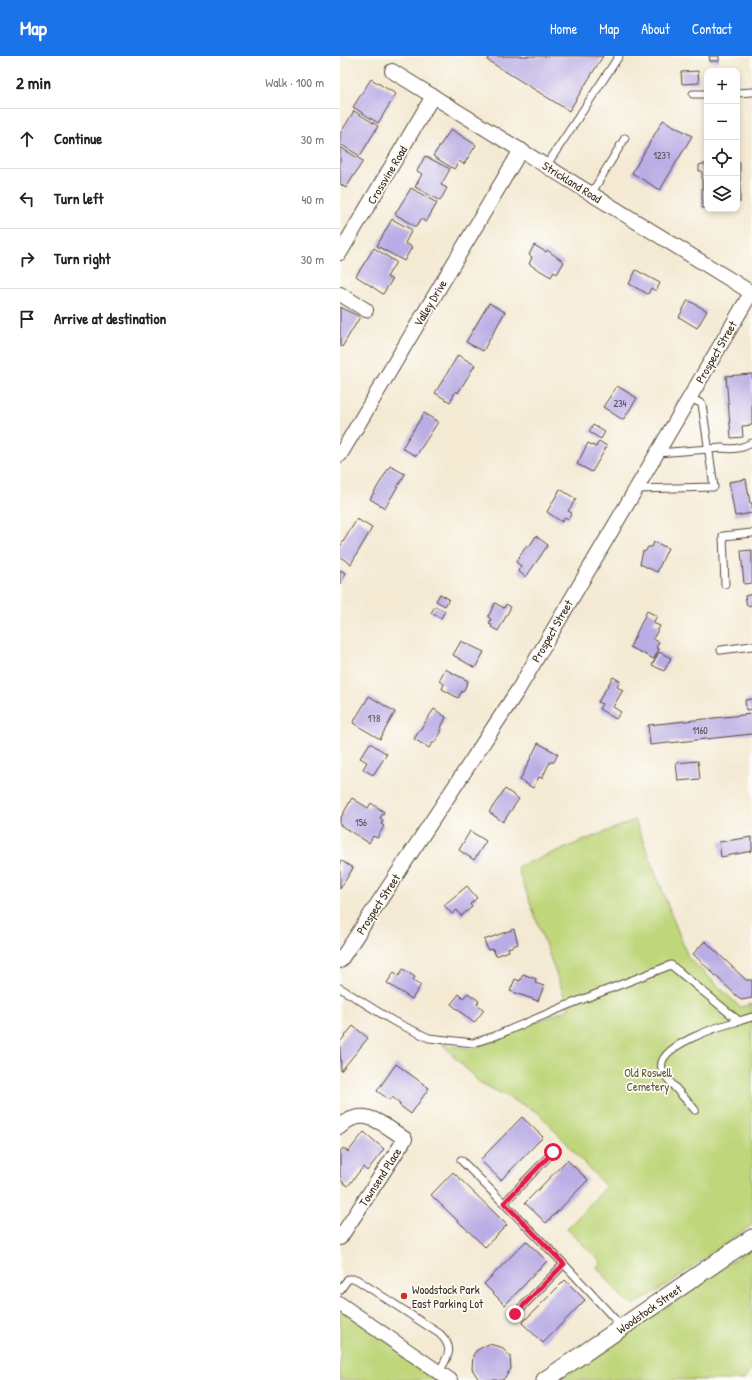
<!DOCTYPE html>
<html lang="en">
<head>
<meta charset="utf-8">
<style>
  body { margin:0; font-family:"Patrick Hand",sans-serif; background:#f2f2f2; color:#222 }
  .controls { position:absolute; right:12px; top:12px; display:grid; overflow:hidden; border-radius:8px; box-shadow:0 2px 6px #0003 }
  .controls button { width:36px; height:36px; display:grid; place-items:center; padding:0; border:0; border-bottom:1px solid #e0e0e0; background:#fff; color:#222; font:20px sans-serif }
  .stop { position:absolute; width:12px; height:12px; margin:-9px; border:3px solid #e11d48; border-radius:50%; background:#fff }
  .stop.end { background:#e11d48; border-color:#fff; box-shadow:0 1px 4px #0008 }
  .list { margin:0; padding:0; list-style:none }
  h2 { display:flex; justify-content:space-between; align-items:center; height:52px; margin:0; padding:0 16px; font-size:17px }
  h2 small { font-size:13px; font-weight:400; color:#767676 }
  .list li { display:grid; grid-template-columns:26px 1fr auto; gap:12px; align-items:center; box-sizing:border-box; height:60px; padding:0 16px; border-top:1px solid #e0e0e0 }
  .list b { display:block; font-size:15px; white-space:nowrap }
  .list em { font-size:13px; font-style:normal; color:#767676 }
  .icon { flex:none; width:22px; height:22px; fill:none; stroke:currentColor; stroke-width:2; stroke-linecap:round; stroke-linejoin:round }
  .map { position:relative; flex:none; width:412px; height:1324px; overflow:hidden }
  header { display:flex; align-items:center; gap:24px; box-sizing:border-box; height:56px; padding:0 20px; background:#1a73e8; color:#fff }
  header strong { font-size:19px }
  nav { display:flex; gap:22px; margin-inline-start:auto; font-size:14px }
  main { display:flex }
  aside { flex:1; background:#fff }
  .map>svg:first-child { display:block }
</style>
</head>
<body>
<header>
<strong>Map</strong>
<nav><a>Home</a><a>Map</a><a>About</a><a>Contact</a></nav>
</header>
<main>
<aside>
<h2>2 min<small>Walk · 100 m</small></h2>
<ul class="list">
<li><svg class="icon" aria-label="ahead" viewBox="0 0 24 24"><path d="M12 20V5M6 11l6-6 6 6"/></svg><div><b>Continue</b></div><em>30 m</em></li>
<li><svg class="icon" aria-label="left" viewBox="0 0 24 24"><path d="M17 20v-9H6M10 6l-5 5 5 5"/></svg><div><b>Turn left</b></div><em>40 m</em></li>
<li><svg class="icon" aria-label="right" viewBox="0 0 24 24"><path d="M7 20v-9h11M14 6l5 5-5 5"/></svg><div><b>Turn right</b></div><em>30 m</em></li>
<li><svg class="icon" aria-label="arrive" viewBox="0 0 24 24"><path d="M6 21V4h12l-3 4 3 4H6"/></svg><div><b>Arrive at destination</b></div></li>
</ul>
</aside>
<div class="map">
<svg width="412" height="1324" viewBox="0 0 412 1324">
  <rect width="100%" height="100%" fill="#fdfcf7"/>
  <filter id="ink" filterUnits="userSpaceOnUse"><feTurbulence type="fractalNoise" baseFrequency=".025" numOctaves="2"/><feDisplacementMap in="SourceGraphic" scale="8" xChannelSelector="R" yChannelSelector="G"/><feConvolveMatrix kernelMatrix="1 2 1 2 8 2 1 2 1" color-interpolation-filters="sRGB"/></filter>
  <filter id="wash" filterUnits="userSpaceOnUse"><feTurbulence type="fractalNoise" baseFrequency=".012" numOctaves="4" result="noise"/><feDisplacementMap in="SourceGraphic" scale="16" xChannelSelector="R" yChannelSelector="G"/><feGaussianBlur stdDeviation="0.9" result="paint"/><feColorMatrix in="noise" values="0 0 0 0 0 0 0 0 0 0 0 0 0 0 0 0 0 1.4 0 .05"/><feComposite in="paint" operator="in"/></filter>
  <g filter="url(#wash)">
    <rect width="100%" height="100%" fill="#f4ead4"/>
    <g fill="#bfd67a" stroke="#7d804c">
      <path d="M295 764 348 901 400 951 412 948V1169L324 1231 295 1248 284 1244 257 1211 261 1206 227 1173 266 1131 199 1057 139 1026 102 988 131 993 229 953 177 811Z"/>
      <path d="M412 1191V1312L404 1324H221Z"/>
      <path d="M0 1253 110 1324H0Z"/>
    </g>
    <g id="blocks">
      <g fill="#baade5">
        <path d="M150 0H263L229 55 147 4Z"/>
        <path d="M369 0H379V5H370Z"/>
        <path d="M358 15 359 27 342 28 341 16Z"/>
        <path d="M31 23 56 38 38 67 13 51Z"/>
        <path d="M14 55 38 70 20 100 0 88V78Z"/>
        <path d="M323 64 352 80 320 134 292 117Z"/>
        <path d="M111 73 136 89 124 108 119 105 114 113 93 100Z"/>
        <path d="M0 91 23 105 6 132 0 128Z"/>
        <path d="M85 100 110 113 101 129 107 132 100 145 75 131 82 118 77 115Z"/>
        <rect x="397" y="107" width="3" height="39"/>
        <path d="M363 108H367V152H362V115H359V109Z"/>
        <path d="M71 132 97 147 86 166 81 163 76 171 55 158Z"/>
        <path d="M52 163 72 174 65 187 72 191 64 205 37 190Z"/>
        <path d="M194 189 206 196 207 194 224 206 217 218 214 216 211 221 189 208 192 201 189 199Z"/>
        <path d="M34 192 56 206 47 221 52 224 43 238 16 220Z"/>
        <path d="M296 214 320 227 316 235 311 232 308 238 289 228Z"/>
        <path d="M348 244 367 255 357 272 339 261Z"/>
        <path d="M149 247 165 256 143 295 126 286Z"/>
        <path d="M0 251 20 261 2 291 0 289Z"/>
        <path d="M118 299 135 309 118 337 116 335 110 346 95 337Z"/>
        <path d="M412 318V369L402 370 403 381 391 382 386 320Z"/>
        <path d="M277 330 297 342 283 364 263 351Z"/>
        <path d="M84 357 98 366 76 400 62 392Z"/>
        <path d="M253 369 265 376 261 383 249 376Z"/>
        <path d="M259 385 267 390 252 416 237 408 248 387 256 391Z"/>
        <path d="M50 410 65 418 45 452 30 443Z"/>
        <path d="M406 423 410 447H412V457L395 460 389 426Z"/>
        <path d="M220 433 236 443 228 455 232 457 228 463 225 461 222 466 207 456Z"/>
        <path d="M17 463 32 472 11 508 0 501V491Z"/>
        <path d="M196 480 208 489 186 521 178 515 181 510 176 506 187 489 189 491Z"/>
        <path d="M314 486 328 492 317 516 300 508 303 495 305 496 308 491H312Z"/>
        <path d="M412 494V527L404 528 401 495Z"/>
        <path d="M0 514 6 517 0 528Z"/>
        <path d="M100 538 109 543 105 550 96 545Z"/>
        <path d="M412 538V549L407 550 405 540Z"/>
        <path d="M155 547 164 552 166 548 171 551 158 575 151 571 152 569 149 568 151 563 148 561Z"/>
        <path d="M95 550 105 555 101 562 91 557Z"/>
        <path d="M307 555 317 560 313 567 320 570 313 583 319 586 316 592 319 593 314 603 290 591Z"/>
        <path d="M121 585 144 596 135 612 113 599Z"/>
        <path d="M319 596 331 602 324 615 312 609Z"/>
        <path d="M105 613 128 625 123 636 122 635 118 642 102 633 104 628 99 625Z"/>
        <path d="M273 621 280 625 277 631 283 634 273 651 281 656 276 663 259 653 262 648 258 646Z"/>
        <path d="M29 640 55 656 40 683 13 667Z"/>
        <path d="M412 643V653L406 654 405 644Z"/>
        <path d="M94 653 106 661 100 674 102 675 94 687H92L89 692 74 683Z"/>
        <path d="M412 658V678L310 689 308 669Z"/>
        <path d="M30 687 47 698 33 719 23 713 27 706 20 702Z"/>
        <path d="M198 687 218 698 214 706H210L202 722 199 721 193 732 180 724Z"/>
        <path d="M358 705 360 723 338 725 336 707Z"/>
        <path d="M165 733 179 743 163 766 149 756Z"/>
        <path d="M12 742 28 752 31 747 44 756 40 762 43 764 41 768 44 770 37 782 33 780 29 787 0 769V763Z"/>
        <path d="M130 775 146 785 134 804 119 794Z"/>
        <path d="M412 781V795L381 801 379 786Z"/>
        <path d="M0 804 13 812 0 833Z"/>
        <path d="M127 830 137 842 130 848 132 851 121 860 117 854 112 858 104 849Z"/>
        <path d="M174 873 178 888 168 892 169 895 156 900 153 893 148 894 144 884Z"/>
        <path d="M365 885 406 924H412V942L401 944 353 898Z"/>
        <path d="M63 913 75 921 73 924 81 929 72 943 47 927 54 916 59 920Z"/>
        <path d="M183 918 196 923 195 927 204 930 198 945 170 935 175 923 180 925Z"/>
        <path d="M128 937 139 945 137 948 144 954 134 967 111 948 119 938 123 942Z"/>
        <path d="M13 970 28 982 1 1015 0 986Z"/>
        <path d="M56 1008 89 1032 71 1058 59 1049 60 1047 52 1041 50 1044 37 1035Z"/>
        <path d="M182 1061 203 1081 161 1124 140 1104Z"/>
        <path d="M24 1076 44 1093 27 1115 23 1111 8 1130 0 1124V1096L3 1092 8 1096Z"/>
        <path d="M227 1104 248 1124 206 1167 185 1147Z"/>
        <path d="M113 1116 167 1169 145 1191 91 1139Z"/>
        <path d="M186 1185 207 1205 165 1249 144 1228Z"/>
        <path d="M225 1224 245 1244 203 1287 182 1267Z"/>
        <path d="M149 1288 161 1291 170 1300 171 1313 163 1324H139L132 1313 133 1299 137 1294Z"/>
      </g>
    </g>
  </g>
  <g filter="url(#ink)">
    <use href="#blocks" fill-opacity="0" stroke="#574739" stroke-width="1"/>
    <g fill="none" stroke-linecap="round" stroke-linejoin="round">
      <defs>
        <g id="service">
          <path d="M397 37 412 36"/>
          <path d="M353 38H367"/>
          <path d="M206 110 279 0"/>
          <path d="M251 138 285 82"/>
          <path d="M317 397 382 392C394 394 402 392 412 387"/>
          <path d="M296 433 374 431 362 348 349 341"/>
          <path d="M385 528 383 480 412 477"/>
          <path d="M381 594 412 590"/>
          <path d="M0 932 53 965 89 982 133 987 155 980 228 949 331 909 399 965 412 961"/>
          <path d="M355 1054C348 1045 324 1022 322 1013 315 990 383 969 399 965"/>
          <path d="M121 1104 224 1208 282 1271"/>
          <path d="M164 1147 213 1096"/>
          <path d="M0 1234 8 1223H16L100 1278C115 1293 108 1300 99 1316"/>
          <path d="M175 1258 224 1208"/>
        </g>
        <g id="minor">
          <path d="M52 15 412 237"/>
          <path d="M0 197 93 40"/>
          <path d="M0 238 26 254"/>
          <path d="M0 399 181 94"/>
          <path d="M0 905 178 634 411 237"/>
          <path d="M0 1071C23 1048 44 1069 65 1083L0 1182"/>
          <path d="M0 1248 110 1324"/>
        </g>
        <path id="tertiary" d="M205 1324 412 1182"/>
      </defs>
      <use href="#service" stroke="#574739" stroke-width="9"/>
      <use href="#minor" stroke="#574739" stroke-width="16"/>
      <use href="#tertiary" stroke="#574739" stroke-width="19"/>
      <use href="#service" stroke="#fff" stroke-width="7"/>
      <use href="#minor" stroke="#fff" stroke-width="14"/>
      <use href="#tertiary" stroke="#fff" stroke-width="17"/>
    </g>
  </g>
  <g fill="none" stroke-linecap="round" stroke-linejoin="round" filter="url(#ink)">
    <path stroke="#e11d48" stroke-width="5" d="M175 1258 224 1208 164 1147 213 1096"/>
  </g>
  <circle fill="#c8321e" stroke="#fdfcf7" stroke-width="1.5" cx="64" cy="1240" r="4"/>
  <g text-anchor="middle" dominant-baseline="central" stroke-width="3.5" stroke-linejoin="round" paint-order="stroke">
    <g font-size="10" fill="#5b4b50">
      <text x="322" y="99">1237</text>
      <text x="280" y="347">234</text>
      <text x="34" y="662">178</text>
      <text x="360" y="674">1160</text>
      <text x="21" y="766">156</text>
    </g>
    <g font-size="12" fill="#3b2a1e" stroke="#fdfcf7">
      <text transform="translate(47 119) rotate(-59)">Crossvine Road</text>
      <text transform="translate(232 126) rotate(32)">Strickland Road</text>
      <text transform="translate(90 247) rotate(-59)">Valley Drive</text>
      <text transform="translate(376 296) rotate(-60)">Prospect Street</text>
      <text transform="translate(212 575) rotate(-60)">Prospect Street</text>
      <text transform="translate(38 848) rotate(-57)">Prospect Street</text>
      <text transform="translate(40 1121) rotate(-57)">Townsend Place</text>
      <text transform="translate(309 1253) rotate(-35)">Woodstock Street</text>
    </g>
    <g font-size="12" fill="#5c5535" stroke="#fdfcf7">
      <text x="308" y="1016">Old Roswell<tspan x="308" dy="14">Cemetery</tspan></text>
    </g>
    <g font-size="12" fill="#3b2a1e" stroke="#fdfcf7" text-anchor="start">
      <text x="72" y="1233">Woodstock Park<tspan x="72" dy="14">East Parking Lot</tspan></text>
    </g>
  </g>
</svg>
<div class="controls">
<button>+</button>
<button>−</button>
<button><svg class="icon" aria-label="locate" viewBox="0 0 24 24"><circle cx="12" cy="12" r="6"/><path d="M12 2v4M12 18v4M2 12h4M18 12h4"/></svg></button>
<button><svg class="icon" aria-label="layers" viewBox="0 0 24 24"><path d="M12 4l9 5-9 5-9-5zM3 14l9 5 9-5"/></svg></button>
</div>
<div class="stop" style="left:213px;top:1096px"></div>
<div class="stop end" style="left:175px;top:1258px"></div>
</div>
</main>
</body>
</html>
